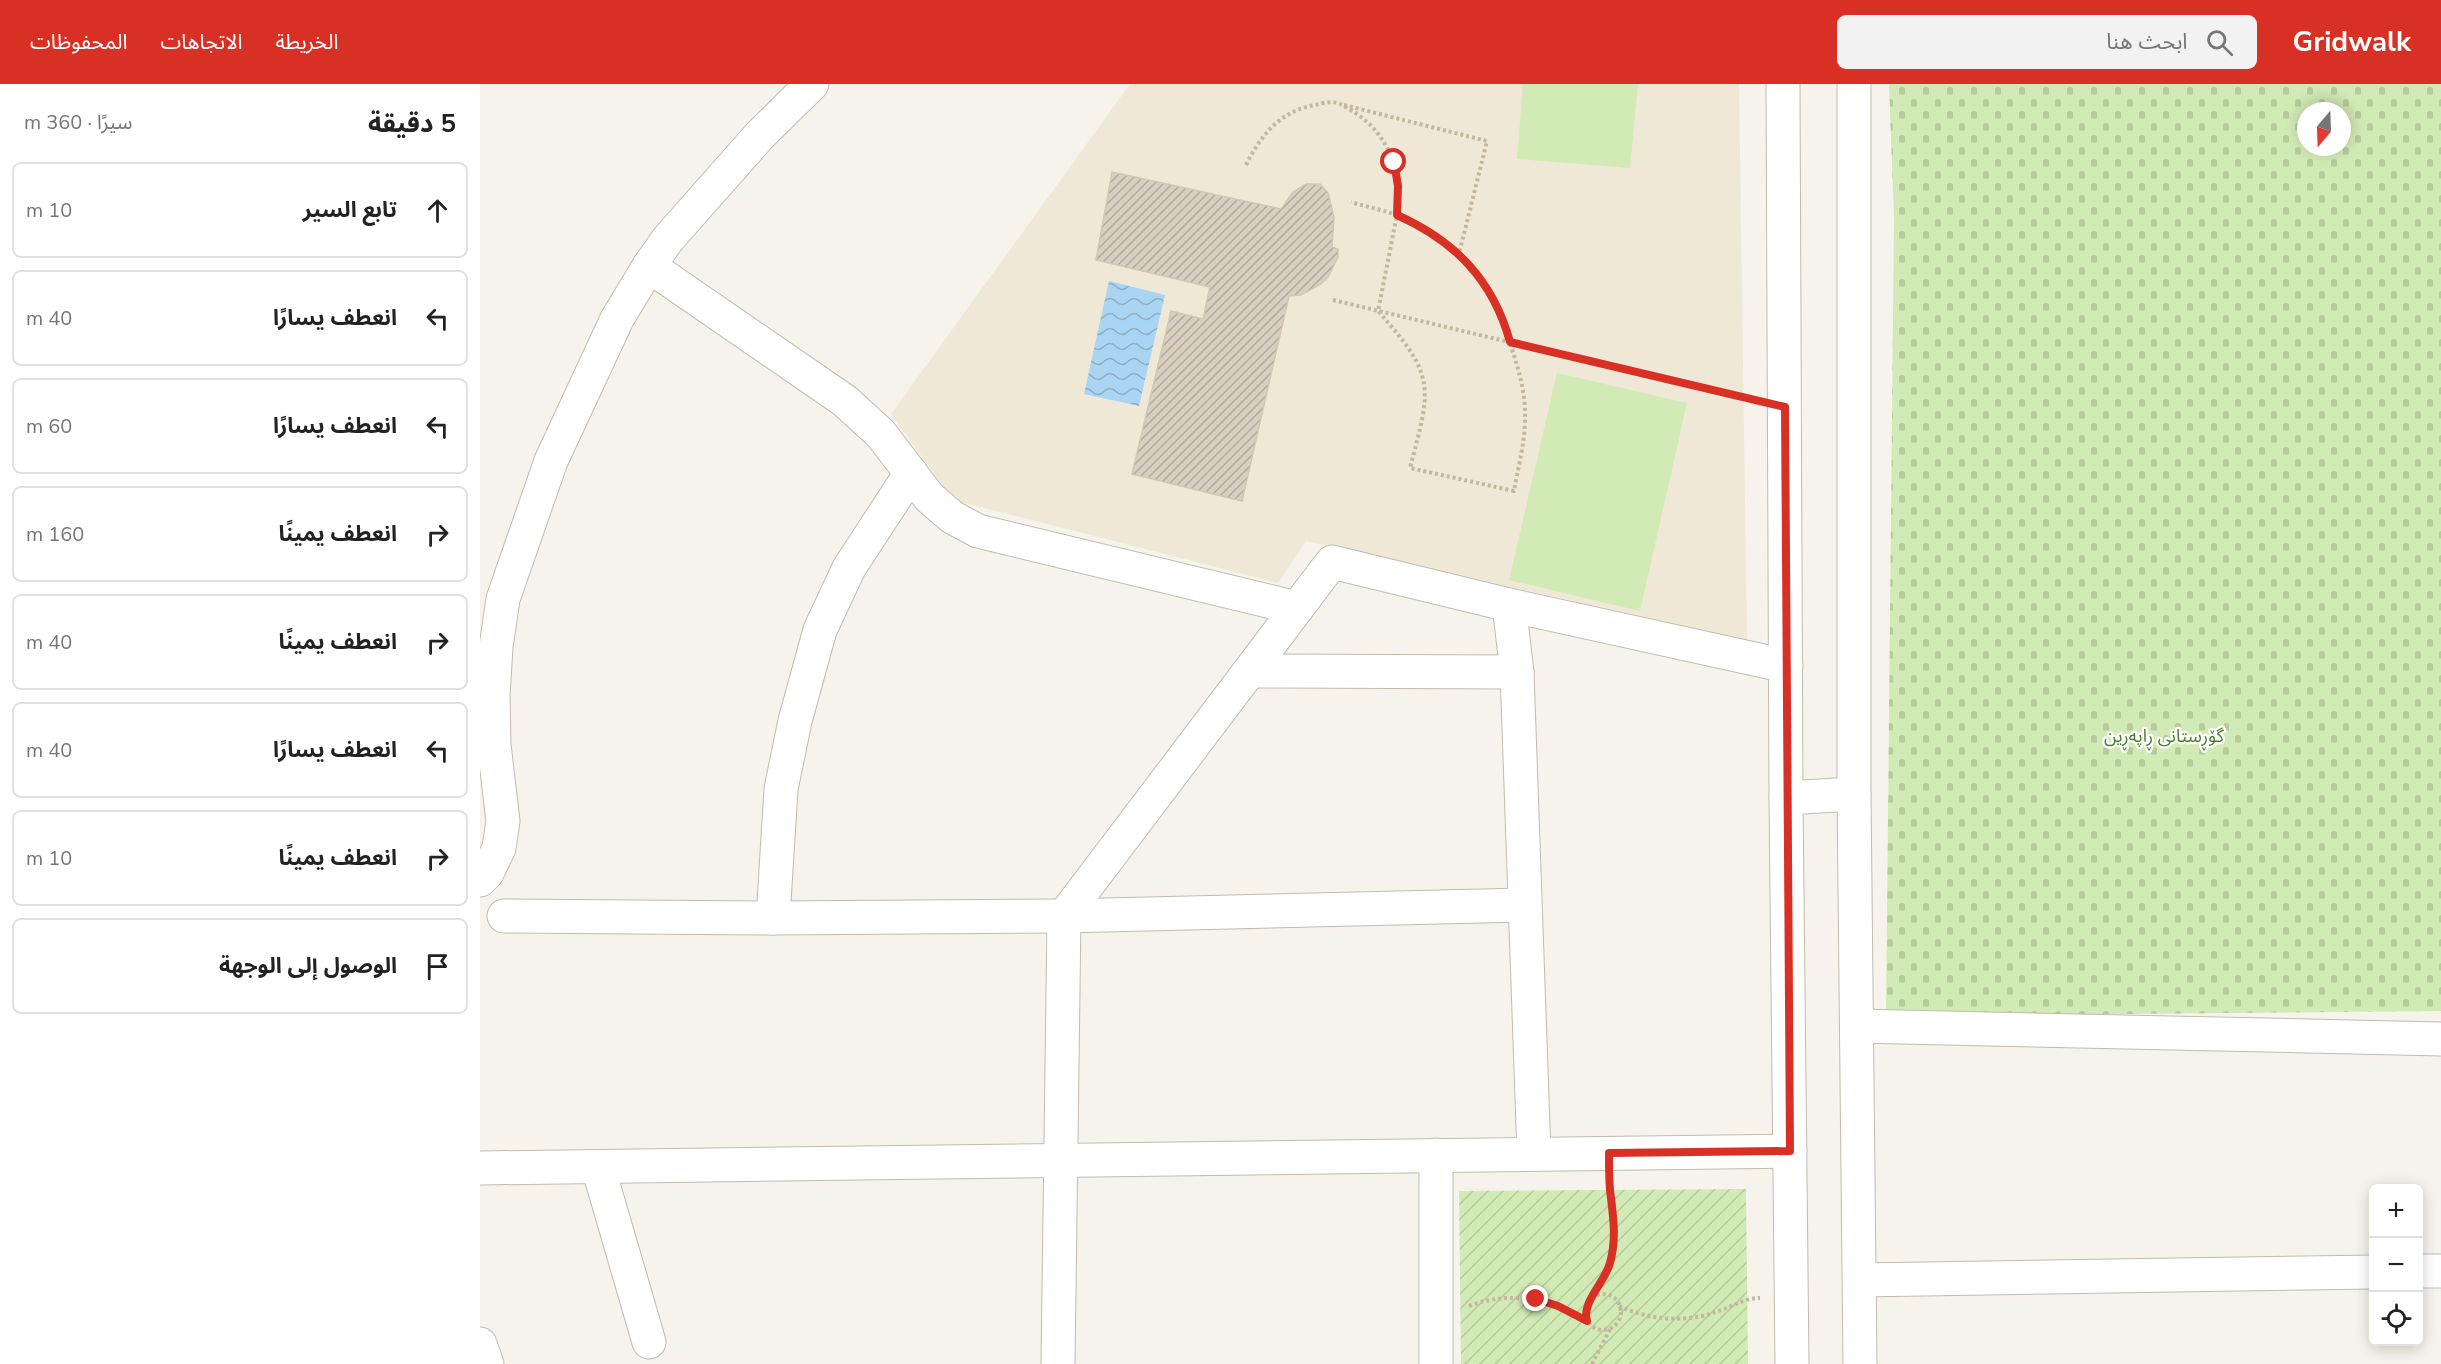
<!DOCTYPE html>
<html lang="ar">
<head>
<meta charset="utf-8">
<style>
  body { margin:0; font-family:"Nunito Sans","Noto Sans Arabic",sans-serif; background:#f2f2f2; color:#222; direction:rtl }
  .controls { position:absolute; right:18px; bottom:18px; display:grid; overflow:hidden; border-radius:9px; box-shadow:0 3px 15px #0003 }
  .controls button { width:54px; height:54px; display:grid; place-items:center; padding:0; border:0; border-bottom:2px solid #e0e0e0; background:#fff; color:#222; font:30px sans-serif }
  .compass { position:absolute; left:1817px; top:18px; width:54px; height:54px; border-radius:50%; background:#fff; box-shadow:0 3px 15px #0003; rotate:199deg }
  .stop { position:absolute; width:18px; height:18px; margin:-14px; border:4px solid #d93025; border-radius:50%; background:#fff }
  .stop.end { background:#d93025; border-color:#fff; box-shadow:0 2px 6px #0008 }
  .list { margin:0; padding:0; list-style:none }
  h2 { display:flex; justify-content:space-between; align-items:center; height:78px; margin:0; padding:0 24px; font-size:26px }
  h2 small { font-size:20px; font-weight:400; color:#767676 }
  .list li { display:grid; grid-template-columns:39px 1fr auto; gap:18px; align-items:center; box-sizing:border-box; height:96px; margin:0 12px 12px; padding:0 12px; border:2px solid #e0e0e0; border-radius:9px }
  .list b { display:block; font-size:22px; white-space:nowrap }
  .list em { font-size:20px; font-style:normal; color:#767676 }
  .icon { flex:none; width:33px; height:33px; fill:none; stroke:currentColor; stroke-width:2; stroke-linecap:round; stroke-linejoin:round }
  .map { position:relative; flex:none; width:1961px; height:1280px; overflow:hidden; direction:ltr }
  header { display:flex; align-items:center; gap:36px; box-sizing:border-box; height:84px; padding:0 30px; background:#d93025; color:#fff }
  header strong { font-size:28px }
  nav { display:flex; gap:33px; margin-inline-start:auto; font-size:21px }
  .search { width:420px; height:54px; background:#f2f2f2; display:flex; align-items:center; gap:15px; box-sizing:border-box; padding:0 21px; border-radius:9px; color:#767676; font-size:22px }
  main { display:flex }
  aside { flex:1; background:#fff }
  .map>svg:first-child { display:block }
</style>
</head>
<body>
<header>
<strong>Gridwalk</strong>
<div class="search"><svg class="icon" aria-label="search" viewBox="0 0 24 24"><circle cx="10" cy="10" r="6"/><path d="M15 15l6 6"/></svg>ابحث هنا</div>
<nav><a>الخريطة</a><a>الاتجاهات</a><a>المحفوظات</a></nav>
</header>
<main>
<div class="map">
<svg width="1961" height="1280" viewBox="0 0 1961 1280">
  <defs>
    <pattern id="cemetery-stones" width="16" height="16" patternUnits="userSpaceOnUse" patternTransform="scale(1.5)"><rect width="16" height="16" fill="#d2eab5"/><path d="M2 7V4a2 2 0 0 1 4 0v3zM10 15v-3a2 2 0 0 1 4 0v3z" fill="#b6ca9c"/></pattern>
    <pattern id="garden-furrows" width="10" height="10" patternUnits="userSpaceOnUse" patternTransform="scale(1.5)"><rect width="10" height="10" fill="#d2eab5"/><path d="M-1 1l2-2M0 10L10 0M9 11l2-2" fill="none" stroke="#b6ca9c"/></pattern>
    <pattern id="water-waves" width="16" height="10" patternUnits="userSpaceOnUse" patternTransform="scale(1.5)"><rect width="16" height="10" fill="#a9d4f2"/><path d="M0 5q4-4 8 0t8 0" fill="none" stroke="#8caec5"/></pattern>
    <pattern id="building-hatch" width="6" height="6" patternUnits="userSpaceOnUse" patternTransform="scale(1.5)"><rect width="6" height="6" fill="#d8cfc1"/><path d="M-1 1l2-2M0 6l6-6M5 7l2-2" fill="none" stroke="#b1aa9e"/></pattern>
  </defs>
  <rect width="100%" height="100%" fill="#f6f3ec"/>
  <path fill="#efe8d6" d="M650 0H1259L1267 556 826 457 798 499 473 416 411 330Z"/>
  <path fill="url(#cemetery-stones)" fill-rule="evenodd" d="M1409 0H1961V927L1406 932 1414 134ZM1826 27H1862V63H1826Z"/>
  <path fill="url(#garden-furrows)" d="M1266 1105 1268 1280H981L979 1107Z"/>
  <g fill="#d2eab5">
    <path d="M1043 0H1158L1150 84 1037 75Z"/>
    <path d="M1077 289 1207 319 1160 527 1029 496Z"/>
  </g>
  <path fill="url(#water-waves)" d="M629 197 685 211 659 322 604 310Z"/>
  <path fill="url(#building-hatch)" stroke="#d3c7b4" stroke-width="1.5" d="M632 88 801 125 813 108 826 100H840L848 109 854 133 852 163 858 165V173L848 193 841 200 821 211 809 212 762 417 652 390 691 227 723 235 730 203 616 176Z"/>
  <g fill="none" stroke-linecap="round" stroke-linejoin="round">
    <defs>
      <g id="minor">
        <path d="M1303 0 1306 714 1312 1280"/>
        <path d="M1374 0V710L1380 1280"/>
        <path d="M169 182 365 317 401 350 449 413 472 433 498 447 817 524"/>
        <path d="M1029 521 1037 588 1054 1070"/>
        <path d="M770 587 1037 588"/>
        <path d="M1306 714 1374 710"/>
        <path d="M0 796 7 789 19 764 23 737 14 661 13 612 16 563 23 515 71 377 137 235 169 182 188 155 280 51 332 0"/>
        <path d="M24 832 293 834 584 832 1044 821"/>
        <path d="M293 834 301 705 315 637 340 546 369 484 431 389"/>
        <path d="M1377 942 1961 955"/>
        <path d="M956 1071V1280"/>
        <path d="M118 1083 169 1258"/>
        <path d="M0 1084 1310 1067"/>
        <path d="M1938 1187H1961"/>
        <path d="M1380 1196 1894 1188"/>
        <path d="M0 1260 7 1280"/>
        <path d="M578 1280 584 832 852 478 1029 521 1306 582"/>
      </g>
    </defs>
    <use href="#minor" stroke="#c2bbae" stroke-width="35"/>
    <g stroke="#c4b79f" stroke-width="4" stroke-dasharray="3 3" stroke-linecap="butt">
      <path d="M864 21 1007 57 979 170"/>
      <path d="M766 81C781 51 800 27 835 21 842 19 851 17 858 19 863 21 869 25 874 28 909 50 924 91 917 131L898 227C957 293 951 303 930 384L1034 407C1038 383 1045 359 1045 335 1046 308 1038 284 1030 259 1012 199 977 156 919 132 904 126 887 123 871 118"/>
      <path d="M853 216 1272 316"/>
      <circle cx="1123" cy="1228" r="18"/>
      <path d="M1111 1215C1129 1188 1138 1161 1134 1128 1133 1119 1130 1110 1130 1100"/>
      <path d="M989 1222C1032 1206 1069 1215 1107 1237"/>
      <path d="M1139 1222C1169 1236 1205 1239 1236 1228 1252 1223 1264 1214 1280 1214"/>
      <path d="M1112 1280 1130 1245"/>
    </g>
    <use href="#minor" stroke="#fff" stroke-width="33"/>
  </g>
  <g fill="none" stroke-linecap="round" stroke-linejoin="round">
    <path stroke="#d93025" stroke-width="8" d="M914 78 918 102 917 131C975 157 1013 196 1030 258L1305 323 1310 1067 1129 1069C1129 1081 1129 1094 1130 1106 1133 1132 1137 1153 1130 1179 1125 1198 1101 1219 1107 1237L1078 1222 1056 1215"/>
  </g>
  <g text-anchor="middle" dominant-baseline="central" stroke-width="4.5" stroke-linejoin="round" paint-order="stroke">
    <g font-size="18" fill="#4a7f2a" stroke="#fff">
      <text x="1684" y="652">گۆڕستانی ڕاپەڕین</text>
    </g>
  </g>
</svg>
<div class="controls">
<button>+</button>
<button>−</button>
<button><svg class="icon" aria-label="locate" viewBox="0 0 24 24"><circle cx="12" cy="12" r="6"/><path d="M12 2v4M12 18v4M2 12h4M18 12h4"/></svg></button>
</div>
<svg class="compass" viewBox="-18 -18 36 36"><path d="M0-13l5 13h-10z" fill="#e53935"/><path d="M0 13l5-13h-10z" fill="#767676"/></svg>
<div class="stop" style="left:914px;top:78px"></div>
<div class="stop end" style="left:1056px;top:1215px"></div>
</div>
<aside>
<h2>5 دقيقة<small>سيرًا · 360 m</small></h2>
<ul class="list">
<li><svg class="icon" aria-label="ahead" viewBox="0 0 24 24"><path d="M12 20V5M6 11l6-6 6 6"/></svg><div><b>تابع السير</b></div><em>10 m</em></li>
<li><svg class="icon" aria-label="left" viewBox="0 0 24 24"><path d="M17 20v-9H6M10 6l-5 5 5 5"/></svg><div><b>انعطف يسارًا</b></div><em>40 m</em></li>
<li><svg class="icon" aria-label="left" viewBox="0 0 24 24"><path d="M17 20v-9H6M10 6l-5 5 5 5"/></svg><div><b>انعطف يسارًا</b></div><em>60 m</em></li>
<li><svg class="icon" aria-label="right" viewBox="0 0 24 24"><path d="M7 20v-9h11M14 6l5 5-5 5"/></svg><div><b>انعطف يمينًا</b></div><em>160 m</em></li>
<li><svg class="icon" aria-label="right" viewBox="0 0 24 24"><path d="M7 20v-9h11M14 6l5 5-5 5"/></svg><div><b>انعطف يمينًا</b></div><em>40 m</em></li>
<li><svg class="icon" aria-label="left" viewBox="0 0 24 24"><path d="M17 20v-9H6M10 6l-5 5 5 5"/></svg><div><b>انعطف يسارًا</b></div><em>40 m</em></li>
<li><svg class="icon" aria-label="right" viewBox="0 0 24 24"><path d="M7 20v-9h11M14 6l5 5-5 5"/></svg><div><b>انعطف يمينًا</b></div><em>10 m</em></li>
<li><svg class="icon" aria-label="arrive" viewBox="0 0 24 24"><path d="M6 21V4h12l-3 4 3 4H6"/></svg><div><b>الوصول إلى الوجهة</b></div></li>
</ul>
</aside>
</main>
</body>
</html>
